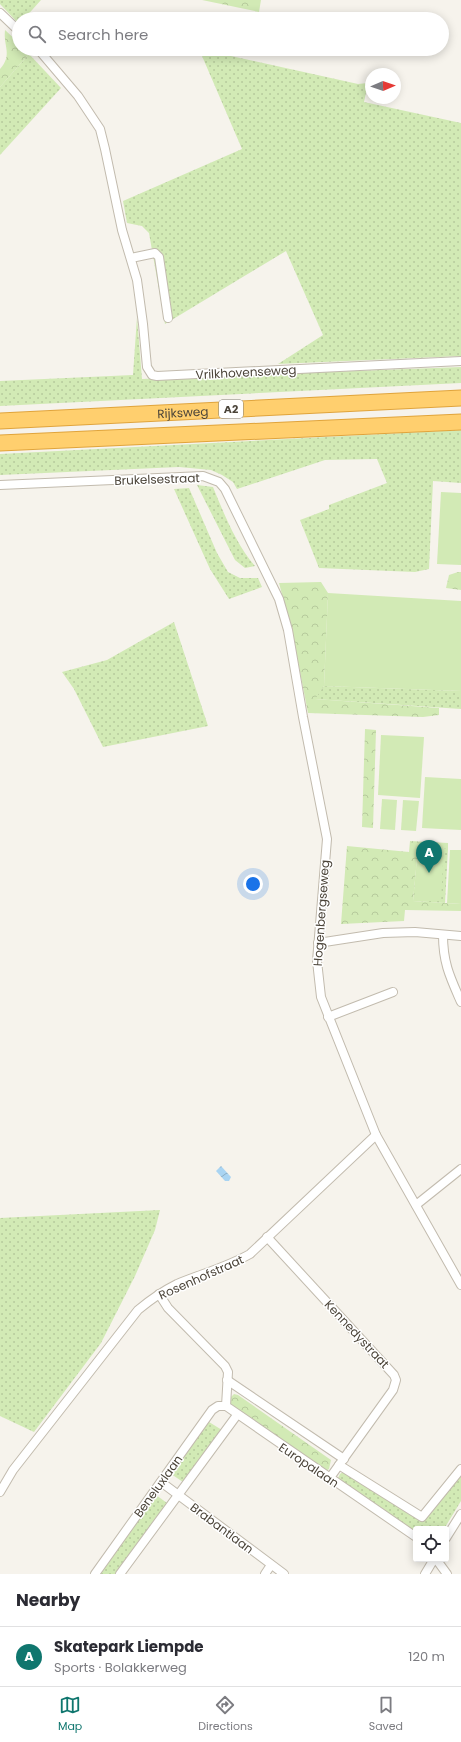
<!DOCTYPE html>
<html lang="en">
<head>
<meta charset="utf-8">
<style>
  body { margin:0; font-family:Poppins,sans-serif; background:#f7f7f7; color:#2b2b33 }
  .controls { position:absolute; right:12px; bottom:12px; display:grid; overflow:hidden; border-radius:4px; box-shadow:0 2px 10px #0003 }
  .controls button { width:36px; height:36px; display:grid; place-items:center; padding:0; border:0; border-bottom:1px solid #e1e1e2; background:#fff; color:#2b2b33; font:20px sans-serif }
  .compass { position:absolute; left:365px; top:68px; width:36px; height:36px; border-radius:50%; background:#fff; box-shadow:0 2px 10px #0003; rotate:88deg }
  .you { position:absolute; left:253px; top:884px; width:14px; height:14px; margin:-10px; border:3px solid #fff; border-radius:50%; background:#1a73e8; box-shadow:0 0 0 6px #1a73e833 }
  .badge { display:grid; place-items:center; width:26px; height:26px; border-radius:50%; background:#0f766e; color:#fff; font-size:13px; font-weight:700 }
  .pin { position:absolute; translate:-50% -33px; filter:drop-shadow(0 1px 2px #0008) }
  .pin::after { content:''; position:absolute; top:21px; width:14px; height:12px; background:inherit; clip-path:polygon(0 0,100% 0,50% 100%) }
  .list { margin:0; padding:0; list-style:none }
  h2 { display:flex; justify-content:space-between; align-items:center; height:52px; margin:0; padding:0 16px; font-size:17px }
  h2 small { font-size:13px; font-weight:400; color:#7c7c81 }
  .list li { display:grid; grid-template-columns:26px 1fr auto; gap:12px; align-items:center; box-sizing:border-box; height:60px; padding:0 16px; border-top:1px solid #e1e1e2 }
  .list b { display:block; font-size:15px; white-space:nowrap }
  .list p { margin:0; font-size:13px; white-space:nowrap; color:#7c7c81 }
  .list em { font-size:13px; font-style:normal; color:#7c7c81 }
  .icon { flex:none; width:22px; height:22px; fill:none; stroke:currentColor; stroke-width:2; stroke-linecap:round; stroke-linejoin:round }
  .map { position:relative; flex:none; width:461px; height:1574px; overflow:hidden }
  .search { position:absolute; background:#fff; box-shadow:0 2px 10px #0003; left:12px; right:12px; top:12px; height:44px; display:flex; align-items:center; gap:10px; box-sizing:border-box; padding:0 14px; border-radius:22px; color:#7c7c81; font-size:15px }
  .sheet { height:112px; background:#fff }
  nav { display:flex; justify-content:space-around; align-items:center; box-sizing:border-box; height:56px; border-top:1px solid #e1e1e2; background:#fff; font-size:11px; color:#7c7c81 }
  nav a { display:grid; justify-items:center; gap:2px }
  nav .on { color:#0f766e }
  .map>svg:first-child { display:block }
</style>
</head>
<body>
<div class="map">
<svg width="461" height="1574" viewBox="0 0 461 1574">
  <defs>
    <pattern id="grass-dots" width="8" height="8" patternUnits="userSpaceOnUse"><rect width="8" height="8" fill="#d2eab5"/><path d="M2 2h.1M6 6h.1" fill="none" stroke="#b6ca9c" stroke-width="1.8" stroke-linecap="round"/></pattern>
    <pattern id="forest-crowns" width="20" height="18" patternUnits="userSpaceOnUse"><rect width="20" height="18" fill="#d2eab5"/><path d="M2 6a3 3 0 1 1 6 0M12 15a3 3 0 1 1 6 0" fill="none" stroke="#b6ca9c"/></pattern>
    <pattern id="water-waves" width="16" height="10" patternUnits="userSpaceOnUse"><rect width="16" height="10" fill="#a9d4f2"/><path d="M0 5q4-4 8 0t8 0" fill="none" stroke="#8caec5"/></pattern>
  </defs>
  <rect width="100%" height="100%" fill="#f6f3ec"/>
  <g fill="url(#grass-dots)">
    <path d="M0 0H41L24 19H19V24L0 4Z"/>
    <path d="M199 49 358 84 368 83 364 102 461 123V356L278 364 323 335 286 251 165 324 149 233 142 226 127 223 123 201 242 149Z"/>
    <path d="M29 54 61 88 0 155V87Z"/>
    <path d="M137 317 142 379 461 367V383L0 406V381L133 375Z"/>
    <path d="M461 430V483L433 481 429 569 415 572 319 568 300 520 329 509V505L387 483 377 459 325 460 237 489 233 482 222 475 211 470 179 467 0 475V454Z"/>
    <path d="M197 485 213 487C224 514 236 544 255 566L245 568 235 560Z"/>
    <path d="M189 488 217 553 228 572 240 578H258L262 587 229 599 210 569 174 489Z"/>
    <path d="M174 622 208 726 103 747 74 689 62 672 107 660Z"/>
    <path d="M324 686 461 691V709L314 699Z"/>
    <path d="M418 847 448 849 445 903 413 901Z"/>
    <path d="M160 1210 155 1230 135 1276 101 1343 34 1432 0 1416V1218Z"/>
    <path d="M209 1422 222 1430 183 1482 171 1474Z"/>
    <path d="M343 1472 425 1520 461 1476V1501L444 1529H416V1532L337 1480 340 1474Z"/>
    <path d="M156 1495 167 1503 117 1574H99Z"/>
  </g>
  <g fill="url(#forest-crowns)">
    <path d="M202 0H261L259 12Z"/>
    <path d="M5 30 19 43V49H25L29 54 0 87V69C13 55 3 46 5 30Z"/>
    <path d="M458 572H461V590L446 588 449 575Z"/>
    <path d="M321 582 328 593 324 686 315 699 439 708V715L423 717 308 713 293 636 279 583Z"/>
    <path d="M365 729 376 730 373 828 362 827Z"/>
    <path d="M410 841 448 843V849L418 848 413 901 461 904V911L405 910 404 921 341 924 347 846 409 852Z"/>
    <path d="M234 1394 238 1395 331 1460 329 1469 326 1471 231 1404 229 1399Z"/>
  </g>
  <g fill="#d2eab5">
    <path d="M441 492 461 493V565L437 564Z"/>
    <path d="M328 593 461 601V691L324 686Z"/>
    <path d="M381 735 424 737 420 798 378 795Z"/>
    <path d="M425 777 461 779V830L422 828Z"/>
    <path d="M382 799 397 800 395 830 380 829Z"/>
    <path d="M403 800 419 801 416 831 401 830Z"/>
    <path d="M419 844 444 845 441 901 414 900Z"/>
    <path d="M450 850H461V904L447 903Z"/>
  </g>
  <path fill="url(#water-waves)" d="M221 1166 231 1177 229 1181H225L216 1171Z"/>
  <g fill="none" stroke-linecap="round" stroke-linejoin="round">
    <defs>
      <g id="minor">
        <path d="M0 13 19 31"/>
        <path d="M38 49 78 96 100 129 105 149 122 230 137 280 143 324 147 367 152 375 157 376 461 361"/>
        <path d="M131 258 155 253 159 257 168 318"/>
        <path d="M0 485 203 476 219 482 225 489 279 599 288 630 303 717 327 839 317 961 321 997 376 1135 461 1285"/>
        <path d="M443 935C443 963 450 977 461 1002"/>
        <path d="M318 943 383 933 415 932 461 936"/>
        <path d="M328 1017 393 992"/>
        <path d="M416 1205 461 1169"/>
        <path d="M267 1237 394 1375 396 1380 393 1390 329 1479"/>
        <path d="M159 1294 168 1308 225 1366 228 1372 226 1406 416 1537"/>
        <path d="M227 1380 344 1459"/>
        <path d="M339 1465 422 1517 461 1469"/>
        <path d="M161 1482 284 1574"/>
        <path d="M0 1492 13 1470 138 1310C150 1300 163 1291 177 1284 201 1274 227 1267 250 1254L376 1135"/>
        <path d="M446 1538 461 1514"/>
        <path d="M436 1559 447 1574"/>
        <path d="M95 1574 212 1410 218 1406H226"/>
        <path d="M120 1574 237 1415"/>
        <path d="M265 1574 271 1565"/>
        <path d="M425 1574 434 1559"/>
      </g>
      <g id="motorway">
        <path id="s1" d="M0 421 461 398"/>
        <path d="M0 443 461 422"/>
      </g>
    </defs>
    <use href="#minor" stroke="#c2bbae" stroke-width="10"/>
    <use href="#motorway" stroke="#e0a43c" stroke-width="17"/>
    <use href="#minor" stroke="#fff" stroke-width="8"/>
    <use href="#motorway" stroke="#ffcf6e" stroke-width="15"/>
  </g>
  <g text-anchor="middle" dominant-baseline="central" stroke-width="3" stroke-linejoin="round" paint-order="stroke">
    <rect fill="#fff" stroke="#817c74" stroke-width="1" x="219" y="400" width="24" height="18" rx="3"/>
    <g font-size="11" font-weight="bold" fill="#4b4439">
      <text x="231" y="409">A2</text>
    </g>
    <g font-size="12" fill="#4b4439" stroke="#fff">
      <text transform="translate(246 372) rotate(-3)">Vrilkhovenseweg</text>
      <text stroke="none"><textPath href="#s1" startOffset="183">Rijksweg</textPath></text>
      <text transform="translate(157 479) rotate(-2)">Brukelsestraat</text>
      <text transform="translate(321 913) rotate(-86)">Hogenbergseweg</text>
      <text transform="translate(201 1277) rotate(-24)">Rosenhofstraat</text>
      <text transform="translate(357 1334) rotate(47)">Kennedystraat</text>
      <text transform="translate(309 1465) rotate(34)">Europalaan</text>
      <text transform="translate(158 1486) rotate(-54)">Beneluxlaan</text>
      <text transform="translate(222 1528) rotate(37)">Brabantlaan</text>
    </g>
  </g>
</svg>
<div class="controls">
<button><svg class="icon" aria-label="locate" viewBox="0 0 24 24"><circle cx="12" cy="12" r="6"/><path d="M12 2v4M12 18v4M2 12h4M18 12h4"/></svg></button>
</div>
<svg class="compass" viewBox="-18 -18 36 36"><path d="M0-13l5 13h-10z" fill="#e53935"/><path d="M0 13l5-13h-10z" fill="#7c7c81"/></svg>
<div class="you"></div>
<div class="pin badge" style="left:429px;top:873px">A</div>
<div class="search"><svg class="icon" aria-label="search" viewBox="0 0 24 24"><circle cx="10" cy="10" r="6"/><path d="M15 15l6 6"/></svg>Search here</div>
</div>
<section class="sheet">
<h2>Nearby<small></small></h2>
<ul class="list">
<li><span class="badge">A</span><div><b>Skatepark Liempde</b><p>Sports · Bolakkerweg</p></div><em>120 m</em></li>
</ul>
</section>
<nav>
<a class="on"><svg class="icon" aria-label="map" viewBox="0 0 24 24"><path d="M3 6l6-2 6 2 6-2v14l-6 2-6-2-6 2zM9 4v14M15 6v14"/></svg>Map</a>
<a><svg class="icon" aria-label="directions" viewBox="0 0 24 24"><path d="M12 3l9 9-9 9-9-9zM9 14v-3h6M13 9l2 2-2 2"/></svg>Directions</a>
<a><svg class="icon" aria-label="saved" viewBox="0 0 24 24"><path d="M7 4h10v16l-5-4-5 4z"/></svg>Saved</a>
</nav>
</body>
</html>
